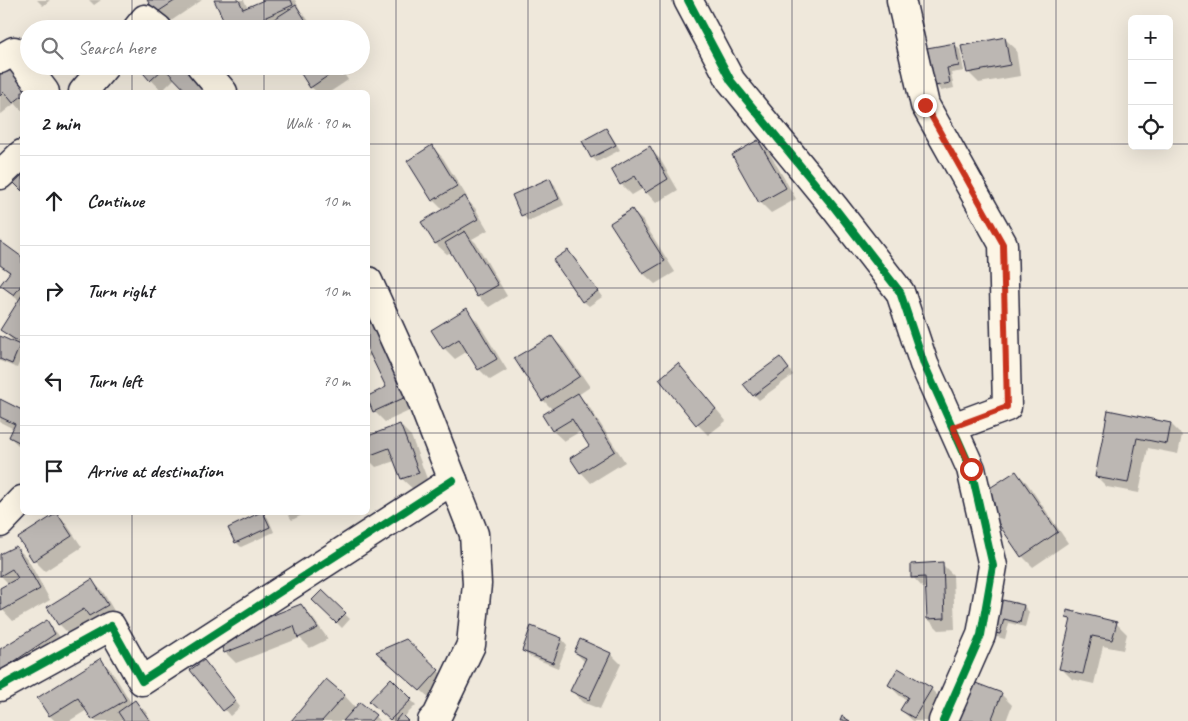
<!DOCTYPE html>
<html lang="en">
<head>
<meta charset="utf-8">
<style>
  body { margin:0; font-family:Caveat,sans-serif; background:#f2f2f2; color:#202124 }
  .controls { position:absolute; right:15px; top:15px; display:grid; overflow:hidden; border-radius:8px; box-shadow:0 5px 20px #0002 }
  .controls button { width:45px; height:45px; display:grid; place-items:center; padding:0; border:0; border-bottom:1px solid #e0e0e0; background:#fff; color:#202124; font:25px sans-serif }
  .stop { position:absolute; width:15px; height:15px; margin:-11px; border:4px solid #c8321e; border-radius:50%; background:#fff }
  .stop.end { background:#c8321e; border-color:#fff; box-shadow:0 1px 5px #0008 }
  .list { margin:0; padding:0; list-style:none }
  h2 { display:flex; justify-content:space-between; align-items:center; height:65px; margin:0; padding:0 20px; font-size:21px }
  h2 small { font-size:16px; font-weight:400; color:#757577 }
  .list li { display:grid; grid-template-columns:32px 1fr auto; gap:15px; align-items:center; box-sizing:border-box; height:90px; padding:0 20px; border-top:1px solid #e0e0e0 }
  .list b { display:block; font-size:19px; white-space:nowrap }
  .list em { font-size:16px; font-style:normal; color:#757577 }
  .icon { flex:none; width:28px; height:28px; fill:none; stroke:currentColor; stroke-width:2; stroke-linecap:round; stroke-linejoin:round }
  .map { position:relative; flex:none; width:1188px; height:721px; overflow:hidden }
  .search { position:absolute; background:#fff; box-shadow:0 5px 20px #0002; left:20px; top:20px; width:350px; height:55px; display:flex; align-items:center; gap:12px; box-sizing:border-box; padding:0 18px; border-radius:28px; color:#757577; font-size:19px }
  .panel { position:absolute; background:#fff; box-shadow:0 5px 20px #0002; left:20px; top:90px; width:350px; height:425px; border-radius:8px }
  .map>svg:first-child { display:block }
</style>
</head>
<body>
<div class="map">
<svg width="1188" height="721" viewBox="0 0 1188 721">
  <rect width="100%" height="100%" fill="#efe8db"/>
  <filter id="ink" filterUnits="userSpaceOnUse"><feTurbulence type="fractalNoise" baseFrequency=".02" numOctaves="2"/><feDisplacementMap in="SourceGraphic" scale="10" xChannelSelector="R" yChannelSelector="G"/><feConvolveMatrix kernelMatrix="1 2 1 2 8 2 1 2 1" color-interpolation-filters="sRGB"/></filter>
  <g filter="url(#ink)">
    <g fill="#0003">
      <path d="M37 0H50L43 6Z"/>
      <path d="M89 0H101L94 5Z"/>
      <path d="M148 0H202L168 23 157 12Z"/>
      <path d="M216 0H244L248 9 267 0H295L301 12 306 17 314 29H229Z"/>
      <path d="M1005 39 1016 49 1020 76 979 83 968 72Z"/>
      <path d="M955 44 960 50 964 71 951 73 954 88 941 91 936 85Z"/>
      <path d="M185 66 210 92H189L175 78 162 91 139 67Z"/>
      <path d="M298 66H339L348 80 330 92H317L311 87Z"/>
      <path d="M0 67 35 92H22V111L15 103 0 115Z"/>
      <path d="M606 129 611 135 620 150 597 162 592 157Z"/>
      <path d="M758 141 769 152 796 199 771 213 760 202Z"/>
      <path d="M432 147 443 158 467 197 465 198 475 208 488 230 472 239 476 243 507 296 489 307 478 297 452 252 447 254 436 244 423 222 443 210 433 200Z"/>
      <path d="M649 148 660 159 678 190 656 203 646 192 644 188 632 195 621 184Z"/>
      <path d="M550 180 555 185 564 205 528 221 523 215 514 196Z"/>
      <path d="M632 211 643 221 675 272 655 284 644 274 612 223Z"/>
      <path d="M0 242 22 259V347L21 346H20L22 349V356L17 368 0 361V337L16 344 2 330 20 301 13 296 2 285 11 274 0 266Z"/>
      <path d="M568 252 574 257 602 297 589 306 583 301Z"/>
      <path d="M466 310 477 321 507 370 490 380 479 369 468 351 455 359 444 348Z"/>
      <path d="M368 316 374 325 418 407 385 422 375 412 368 398 388 388 371 355 368 357Z"/>
      <path d="M552 337 563 348 590 387 578 395 588 405 625 462 591 483 581 472 591 446 581 431 564 441 553 431 544 415 553 410 543 400 516 359Z"/>
      <path d="M785 363 793 375 759 400 754 395Z"/>
      <path d="M678 365 689 376 726 421 708 435 697 424 660 379Z"/>
      <path d="M0 401 22 411V449L10 437 14 429 0 422Z"/>
      <path d="M1109 412 1171 424 1182 435 1178 454 1148 448 1139 493 1107 487 1096 476Z"/>
      <path d="M400 425 411 436 429 484 413 489 402 479 395 461 376 467 368 459V437Z"/>
      <path d="M1016 472 1027 483 1068 543 1033 567 1022 556Z"/>
      <path d="M286 512H308L292 520Z"/>
      <path d="M263 513 268 518 274 532 241 547 236 542Z"/>
      <path d="M56 514 67 525 82 547 45 571 34 560Z"/>
      <path d="M16 547 27 558 50 600 13 621 0 607V590L9 584 0 575V556Z"/>
      <path d="M942 564 953 575 955 629 939 630 928 619 927 588H923L913 577Z"/>
      <path d="M92 581 103 592 117 616 70 635 59 624Z"/>
      <path d="M322 592 350 619 342 628 314 600Z"/>
      <path d="M995 599 1024 606 1029 612 1025 627 1009 623 1005 639 993 636Z"/>
      <path d="M301 606 312 617 328 639 310 648 300 638 236 663 225 652Z"/>
      <path d="M1067 618 1116 623 1127 634 1123 650 1103 646 1094 684 1072 679 1061 668 1071 622Z"/>
      <path d="M46 622 57 633 65 645 0 686V650Z"/>
      <path d="M532 628 562 639 567 645 558 668 529 656 523 651Z"/>
      <path d="M575 652 611 654 621 664 600 709 582 702 572 691 585 662Z"/>
      <path d="M100 660 111 670 132 704 135 702 146 712 152 721H125L124 718 119 721H94L87 710 69 721H55L50 716 38 698Z"/>
      <path d="M389 662 438 671 449 681 432 700Z"/>
      <path d="M209 667 240 707 230 716 192 670Z"/>
      <path d="M391 680 416 705 403 718 407 721H392L371 700Z"/>
      <path d="M889 685 931 689 942 700 929 721H913L901 710 907 700 900 696Z"/>
      <path d="M1001 694 1012 705 1006 721H959Z"/>
      <path d="M344 695 356 708 360 703 380 721H292Z"/>
    </g>
    <g fill="#bcb7b3" stroke="#22223b">
      <path d="M147 0H176L156 13Z"/>
      <path d="M214 0H239L243 9 264 0H291L293 5 239 29H228Z"/>
      <path d="M296 5 311 29H271L268 23Z"/>
      <path d="M1005 37 1010 65 967 73 961 46Z"/>
      <path d="M955 43 959 66 947 68 950 83 935 86 927 48Z"/>
      <path d="M7 60 31 89 26 92H22V96L13 103 4 92 0 96V66Z"/>
      <path d="M139 66H186L211 92H187L164 68 150 81 138 67Z"/>
      <path d="M296 66H336L338 69 310 88Z"/>
      <path d="M606 128 616 145 591 158 582 141Z"/>
      <path d="M758 140 786 188 759 203 732 155Z"/>
      <path d="M432 145 457 186 432 201 407 161Z"/>
      <path d="M650 146 668 179 645 193 635 176 620 185 611 169Z"/>
      <path d="M22 170V191L12 181Z"/>
      <path d="M550 178 559 199 521 216 512 195Z"/>
      <path d="M465 196 478 219 435 244 421 222Z"/>
      <path d="M632 209 665 261 643 274 610 223Z"/>
      <path d="M465 231 498 285 477 297 445 243Z"/>
      <path d="M0 241 22 257V284L14 295 0 285 10 272 0 265Z"/>
      <path d="M568 250 598 291 582 302 553 260Z"/>
      <path d="M22 295V344L0 330Z"/>
      <path d="M467 308 497 359 478 370 459 339 443 349 431 330Z"/>
      <path d="M371 321 408 396 373 412 368 400V396L386 387 368 350V323Z"/>
      <path d="M0 336 20 345 12 364 0 359Z"/>
      <path d="M552 336 580 376 542 401 514 358Z"/>
      <path d="M780 357 789 369 753 396 743 384Z"/>
      <path d="M678 363 716 409 696 425 659 379Z"/>
      <path d="M578 393 615 451 580 473 570 458 589 446 572 419 552 431 542 415Z"/>
      <path d="M0 399 22 410V440L21 443 9 437 15 424 0 417Z"/>
      <path d="M1108 410 1171 423 1167 444 1137 438 1128 483 1095 477Z"/>
      <path d="M400 424 419 473 401 479 389 448 368 456V436Z"/>
      <path d="M1016 471 1058 532 1021 557 979 495Z"/>
      <path d="M261 512H263L270 527 235 543 228 528Z"/>
      <path d="M57 513 72 536 33 561 18 538Z"/>
      <path d="M16 546 40 589 1 611 0 588 18 578 12 569 0 576V554Z"/>
      <path d="M943 562 945 618 927 619 925 577 911 578V564Z"/>
      <path d="M92 579 108 605 89 616 84 609 58 625 47 607Z"/>
      <path d="M322 590 346 613 336 623 312 600Z"/>
      <path d="M994 598 1024 605 1020 623 1004 619 1000 634 986 631Z"/>
      <path d="M301 604 318 628 298 638 294 626 224 653 218 637Z"/>
      <path d="M1067 610 1117 622 1112 640 1092 636 1083 674 1059 669 1071 619 1066 618Z"/>
      <path d="M47 620 55 634 0 671V649Z"/>
      <path d="M531 626 562 638 553 663 522 651Z"/>
      <path d="M406 639 439 670 420 691 376 652Z"/>
      <path d="M580 639 611 653 589 700 570 691 586 658 574 652Z"/>
      <path d="M101 658 126 700 92 720 78 698 49 716 37 698Z"/>
      <path d="M204 660 236 701 223 711 190 670Z"/>
      <path d="M898 668 932 688 914 718 900 710 908 697 888 685Z"/>
      <path d="M391 678 412 699 390 720 369 701Z"/>
      <path d="M326 679 345 695 322 721H291Z"/>
      <path d="M973 682 1002 693 991 721H958Z"/>
      <path d="M135 700 150 721H124L118 712Z"/>
      <path d="M360 702 376 715 371 721H343Z"/>
      <path d="M401 714 408 721H395Z"/>
      <path d="M842 716 850 721H840Z"/>
    </g>
    <g fill="none" stroke-linecap="round" stroke-linejoin="round">
      <defs>
        <g id="street">
          <path d="M688 0 731 81 834 207 900 292 924 364 971 469 993 566 981 635 943 721"/>
          <path d="M901 0 925 105 1003 244 1007 407 953 427"/>
          <path d="M137 29 145 19 158 29"/>
          <path d="M0 59 14 51 45 92"/>
          <path d="M201 66 223 92"/>
          <path d="M83 92 105 66"/>
          <path d="M0 175 22 154"/>
          <path d="M368 281 418 391 474 534 477 584 471 645 437 716 432 721"/>
          <path d="M0 523 22 500"/>
          <path d="M0 687 111 626 142 681 453 480"/>
        </g>
      </defs>
      <use href="#street" stroke="#22223b" stroke-width="31"/>
      <use href="#street" stroke="#fcf5e5" stroke-width="28"/>
      <defs>
        <g id="cycleway">
          <path d="M688 0 731 81 834 207 900 292 924 364 971 469 993 566 981 635 943 721"/>
          <path d="M0 687 111 626 142 681 453 480"/>
        </g>
      </defs>
      <use href="#cycleway" stroke="#fcf5e5" stroke-width="11"/>
      <use href="#cycleway" stroke="#00873e" stroke-width="8"/>
    </g>
  </g>
  <g fill="none" stroke-linecap="round" stroke-linejoin="round" filter="url(#ink)">
    <path stroke="#c8321e" stroke-width="6" d="M925 105 1003 244 1007 407 953 427 971 469"/>
  </g>
  <path fill="none" stroke="#22223b" stroke-width="1" stroke-opacity="0.55" d="M132 0V29M264 0V29M396 0V721M528 0V721M660 0V721M792 0V721M924 0V721M1056 0V721M132 66V92M264 66V92M0 144H22M368 144H1132M1169 144H1188M0 288H22M368 288H1188M0 433H22M368 433H1188M132 512V721M264 512V721M0 577H1188"/>
</svg>
<div class="controls">
<button>+</button>
<button>−</button>
<button><svg class="icon" aria-label="locate" viewBox="0 0 24 24"><circle cx="12" cy="12" r="6"/><path d="M12 2v4M12 18v4M2 12h4M18 12h4"/></svg></button>
</div>
<div class="stop" style="left:971px;top:469px"></div>
<div class="stop end" style="left:925px;top:105px"></div>
<div class="search"><svg class="icon" aria-label="search" viewBox="0 0 24 24"><circle cx="10" cy="10" r="6"/><path d="M15 15l6 6"/></svg>Search here</div>
<section class="panel">
<h2>2 min<small>Walk · 90 m</small></h2>
<ul class="list">
<li><svg class="icon" aria-label="ahead" viewBox="0 0 24 24"><path d="M12 20V5M6 11l6-6 6 6"/></svg><div><b>Continue</b></div><em>10 m</em></li>
<li><svg class="icon" aria-label="right" viewBox="0 0 24 24"><path d="M7 20v-9h11M14 6l5 5-5 5"/></svg><div><b>Turn right</b></div><em>10 m</em></li>
<li><svg class="icon" aria-label="left" viewBox="0 0 24 24"><path d="M17 20v-9H6M10 6l-5 5 5 5"/></svg><div><b>Turn left</b></div><em>70 m</em></li>
<li><svg class="icon" aria-label="arrive" viewBox="0 0 24 24"><path d="M6 21V4h12l-3 4 3 4H6"/></svg><div><b>Arrive at destination</b></div></li>
</ul>
</section>
</div>
</body>
</html>
